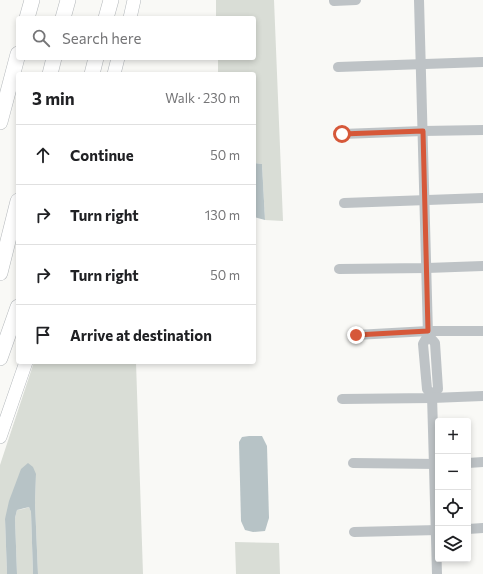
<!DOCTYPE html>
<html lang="en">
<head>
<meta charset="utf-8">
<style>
  body { margin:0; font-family:Commissioner,sans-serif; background:#f2f2f2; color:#202124 }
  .controls { position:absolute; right:12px; bottom:12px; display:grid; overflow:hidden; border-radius:4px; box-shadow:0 2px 6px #0003 }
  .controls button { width:36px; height:36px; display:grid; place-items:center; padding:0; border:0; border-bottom:1px solid #e0e0e0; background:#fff; color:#202124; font:20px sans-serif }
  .stop { position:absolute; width:12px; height:12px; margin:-9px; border:3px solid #d65839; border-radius:50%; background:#fff }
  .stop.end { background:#d65839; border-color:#fff; box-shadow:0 1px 4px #0008 }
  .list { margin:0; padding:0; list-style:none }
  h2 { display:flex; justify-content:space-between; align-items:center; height:52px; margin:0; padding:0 16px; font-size:17px }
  h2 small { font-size:13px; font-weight:400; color:#757577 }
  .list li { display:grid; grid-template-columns:26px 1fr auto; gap:12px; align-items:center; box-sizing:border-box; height:60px; padding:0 16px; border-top:1px solid #e0e0e0 }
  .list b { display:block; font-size:15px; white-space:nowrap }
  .list em { font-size:13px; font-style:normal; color:#757577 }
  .icon { flex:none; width:22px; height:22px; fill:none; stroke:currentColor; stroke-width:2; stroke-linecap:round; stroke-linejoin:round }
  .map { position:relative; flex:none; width:483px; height:574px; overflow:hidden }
  .search { position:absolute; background:#fff; box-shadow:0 2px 6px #0003; left:16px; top:16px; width:240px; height:44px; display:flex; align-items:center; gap:10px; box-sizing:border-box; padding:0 14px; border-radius:4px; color:#757577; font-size:15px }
  .panel { position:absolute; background:#fff; box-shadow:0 2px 6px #0003; left:16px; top:72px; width:240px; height:292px; border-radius:4px }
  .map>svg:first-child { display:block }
</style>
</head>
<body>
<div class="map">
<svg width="483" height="574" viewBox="0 0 483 574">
  <rect width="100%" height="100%" fill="#f9f9f6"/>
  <g fill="#d9ddd6">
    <path d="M216 0H274L283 221 265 220 262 164 254 163V74H218V58H254V18H216Z"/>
    <path d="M34 362H136L143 574H38L35 503 36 474 5 519 7 574H0V465Z"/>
    <path d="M29 507 31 512 33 574H17L15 518 17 510 23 509Z"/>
    <path d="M235 542 279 543 280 574H236Z"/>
  </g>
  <g fill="#b7c3c6">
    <path d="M254 163 262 164 265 220 254 217Z"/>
    <path d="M249 436H262L267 446 269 518 265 531 253 532 245 530 241 521 239 442 242 437Z"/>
    <path d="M28 463 33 467 36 474 35 503 38 574H33L31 512 29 507 17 510 15 518 17 574H7L5 519 9 501 21 469Z"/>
  </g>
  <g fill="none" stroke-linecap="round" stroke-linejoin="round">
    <defs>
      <g id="major">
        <path d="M130 18 134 0"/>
        <path d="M114 74 118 58"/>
        <path d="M0 437 26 362"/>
      </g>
      <g id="highway">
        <path d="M27 18 32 0"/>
        <path d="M63 18 68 0"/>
        <path d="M106 18 111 0"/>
        <path d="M50 74 54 58"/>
        <path d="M92 74 96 58"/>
        <path d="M0 122 18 54"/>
        <path d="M0 273 18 201"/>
        <path d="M0 358 18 307"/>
      </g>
    </defs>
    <use href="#major" stroke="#b2b7bb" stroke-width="14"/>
    <use href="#highway" stroke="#b4b8bb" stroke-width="16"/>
    <g stroke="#bec3c6" stroke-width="10">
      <path d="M419 0 428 335 423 344 427 389 432 395 437 574"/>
      <path d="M334 1 356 0"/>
      <path d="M338 67 483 62"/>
      <path d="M342 134 423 131 483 130"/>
      <path d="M344 203 483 198"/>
      <path d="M339 269 427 268 483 266"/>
      <path d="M356 335 428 331H483"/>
      <path d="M428 335 435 343 438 389 432 395"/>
      <path d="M342 399 432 398 483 396"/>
      <path d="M353 463 438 464"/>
      <path d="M468 463 483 462"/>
      <path d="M468 529 483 528"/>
      <path d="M354 532 438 530"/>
    </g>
    <use href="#major" stroke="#fff" stroke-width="13"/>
    <use href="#highway" stroke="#fff" stroke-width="15"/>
  </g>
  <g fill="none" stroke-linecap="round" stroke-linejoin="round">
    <path stroke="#d65839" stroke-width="5" d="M342 134 423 131 428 331 356 335"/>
  </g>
</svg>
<div class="controls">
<button>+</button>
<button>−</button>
<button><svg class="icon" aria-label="locate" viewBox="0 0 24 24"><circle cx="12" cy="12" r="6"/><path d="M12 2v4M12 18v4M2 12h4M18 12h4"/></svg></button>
<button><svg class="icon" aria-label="layers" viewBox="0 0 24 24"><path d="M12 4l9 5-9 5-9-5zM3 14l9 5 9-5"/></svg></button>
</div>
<div class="stop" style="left:342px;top:134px"></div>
<div class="stop end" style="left:356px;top:335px"></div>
<div class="search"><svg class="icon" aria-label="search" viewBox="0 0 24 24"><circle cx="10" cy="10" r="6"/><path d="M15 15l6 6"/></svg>Search here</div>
<section class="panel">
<h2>3 min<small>Walk · 230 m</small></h2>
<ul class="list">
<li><svg class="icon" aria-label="ahead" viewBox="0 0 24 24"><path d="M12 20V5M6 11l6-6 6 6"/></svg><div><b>Continue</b></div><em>50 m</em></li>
<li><svg class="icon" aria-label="right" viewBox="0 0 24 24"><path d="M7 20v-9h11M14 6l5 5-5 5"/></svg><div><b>Turn right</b></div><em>130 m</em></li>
<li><svg class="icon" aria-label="right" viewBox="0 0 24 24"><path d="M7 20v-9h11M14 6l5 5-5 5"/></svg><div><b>Turn right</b></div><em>50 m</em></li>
<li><svg class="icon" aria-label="arrive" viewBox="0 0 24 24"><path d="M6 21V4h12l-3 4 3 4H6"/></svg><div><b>Arrive at destination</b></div></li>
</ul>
</section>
</div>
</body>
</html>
